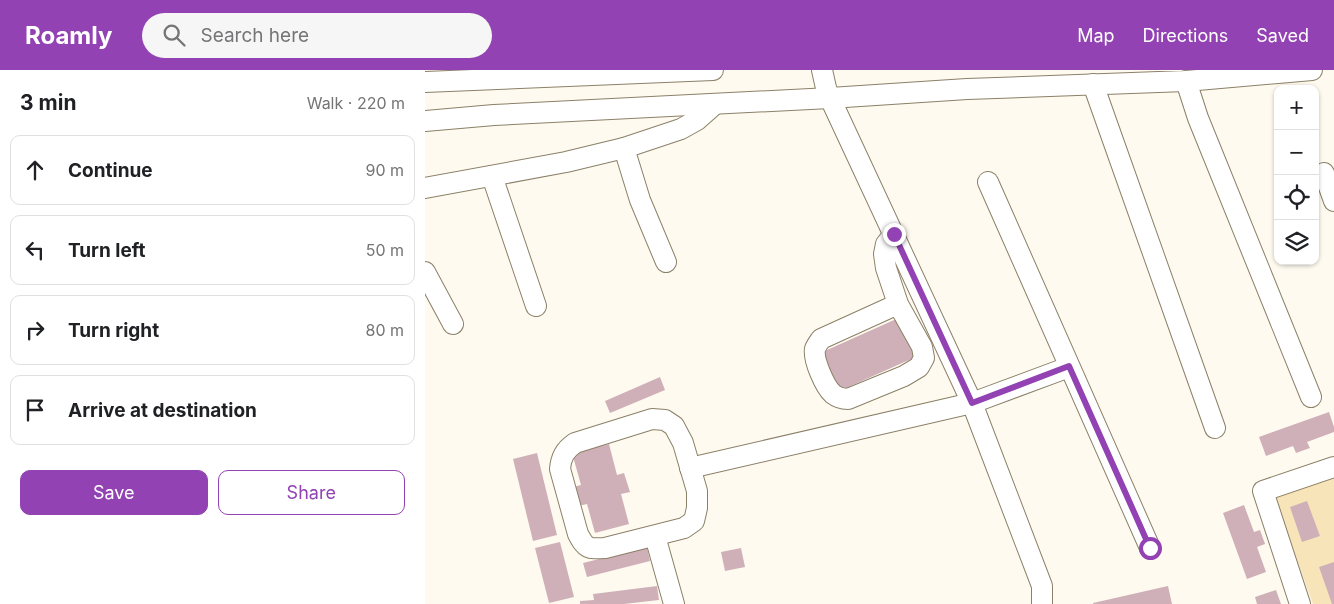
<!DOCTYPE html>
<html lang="en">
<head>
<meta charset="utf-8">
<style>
  body { margin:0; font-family:Inter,sans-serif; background:#f6f6f6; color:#202124 }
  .controls { position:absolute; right:15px; top:15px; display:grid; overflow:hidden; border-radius:10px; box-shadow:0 1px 4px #0004 }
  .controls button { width:45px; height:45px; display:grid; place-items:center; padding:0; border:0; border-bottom:1px solid #e0e0e0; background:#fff; color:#202124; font:25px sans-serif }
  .stop { position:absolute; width:15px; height:15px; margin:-11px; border:4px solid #9242b2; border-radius:50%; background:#fff }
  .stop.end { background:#9242b2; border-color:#fff; box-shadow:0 1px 5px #0008 }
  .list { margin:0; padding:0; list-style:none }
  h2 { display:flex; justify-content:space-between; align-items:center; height:65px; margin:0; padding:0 20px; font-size:21px }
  h2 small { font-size:16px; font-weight:400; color:#757577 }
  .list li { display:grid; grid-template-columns:32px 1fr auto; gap:15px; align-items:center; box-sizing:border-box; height:70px; margin:0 10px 10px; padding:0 10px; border:1px solid #e0e0e0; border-radius:10px }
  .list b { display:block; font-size:19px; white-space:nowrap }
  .list em { font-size:16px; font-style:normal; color:#757577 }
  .actions { display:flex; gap:10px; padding:15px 20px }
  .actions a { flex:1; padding:11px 0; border:1px solid #9242b2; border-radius:10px; text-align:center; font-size:18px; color:#9242b2 }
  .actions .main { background:#9242b2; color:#fff }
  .icon { flex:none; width:28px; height:28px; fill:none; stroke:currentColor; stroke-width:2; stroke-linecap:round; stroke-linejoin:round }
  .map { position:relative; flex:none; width:909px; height:534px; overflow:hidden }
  header { display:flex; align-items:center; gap:30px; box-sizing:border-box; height:70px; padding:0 25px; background:#9242b2; color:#fff }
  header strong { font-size:24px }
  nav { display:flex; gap:28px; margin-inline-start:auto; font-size:18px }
  .search { width:350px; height:45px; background:#f6f6f6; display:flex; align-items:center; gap:12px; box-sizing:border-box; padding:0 18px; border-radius:28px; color:#757577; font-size:19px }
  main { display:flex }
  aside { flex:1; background:#fff }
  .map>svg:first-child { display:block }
</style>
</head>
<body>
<header>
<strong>Roamly</strong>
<div class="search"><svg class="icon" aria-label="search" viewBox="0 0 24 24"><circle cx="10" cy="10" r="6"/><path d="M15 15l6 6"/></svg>Search here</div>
<nav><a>Map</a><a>Directions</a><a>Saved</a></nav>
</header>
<main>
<aside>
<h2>3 min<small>Walk · 220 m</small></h2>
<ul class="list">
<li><svg class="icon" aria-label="ahead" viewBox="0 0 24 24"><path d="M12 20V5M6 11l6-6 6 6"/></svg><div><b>Continue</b></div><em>90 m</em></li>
<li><svg class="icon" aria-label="left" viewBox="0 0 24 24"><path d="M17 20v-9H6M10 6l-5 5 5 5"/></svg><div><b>Turn left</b></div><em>50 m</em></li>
<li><svg class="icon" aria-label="right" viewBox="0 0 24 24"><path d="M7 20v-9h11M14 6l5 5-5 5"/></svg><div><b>Turn right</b></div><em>80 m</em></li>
<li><svg class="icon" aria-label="arrive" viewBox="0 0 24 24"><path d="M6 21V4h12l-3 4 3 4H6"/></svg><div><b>Arrive at destination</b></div></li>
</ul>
<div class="actions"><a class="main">Save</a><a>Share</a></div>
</aside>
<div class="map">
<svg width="909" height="534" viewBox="0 0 909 534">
  <rect width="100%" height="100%" fill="#fffaef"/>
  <path fill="#f7e4b9" d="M909 405V534H888L849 426Z"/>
  <g fill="#cfb0b9">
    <path d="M478 246 495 285 410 323 393 284Z"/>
    <path d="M235 307 240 320 185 343 180 331Z"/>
    <path d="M904 342 909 357V362L882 372 885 378 871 383 868 376 841 386 834 367Z"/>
    <path d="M184 374 192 405 199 403 205 422 196 424 204 454 170 463 162 434 149 437 144 418 156 415 147 383Z"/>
    <path d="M112 383 132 465 108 471 88 389Z"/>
    <path d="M882 431 895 466 877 472 865 437Z"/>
    <path d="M819 435 829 462 835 460 840 474 832 477 841 502 822 509 798 443Z"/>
    <path d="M135 472 149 527 124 533 110 478Z"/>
    <path d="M222 477 225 491 162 507 158 493Z"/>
    <path d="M316 478 320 497 300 501 296 482Z"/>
    <path d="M909 492V534H907L894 497Z"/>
    <path d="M232 516 234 530 199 534H155V531L169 530 168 524Z"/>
    <path d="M743 516 747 534H668V533Z"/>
    <path d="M851 520 856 534H832L830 527Z"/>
  </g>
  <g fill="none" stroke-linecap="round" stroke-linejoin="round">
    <defs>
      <g id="minor">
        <path d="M397 0 401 18 405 28 547 333 617 516V534"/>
        <path d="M761 11 773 48 886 327"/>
        <path d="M0 12 288 0"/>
        <path d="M668 14 790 358"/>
        <path d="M0 51 69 45 405 28 542 19 761 11 887 0"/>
        <path d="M199 78 215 130 241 192"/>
        <path d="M899 103 909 131"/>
        <path d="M67 106 111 236"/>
        <path d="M563 112 725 478"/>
        <path d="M0 118 141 92 199 78 256 59 272 50 290 34"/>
        <path d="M469 164 461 174 459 184 461 198 473 234 497 277 499 288 494 297 479 306 423 329C417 329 413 328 408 324 400 317 388 290 390 279 391 276 394 272 396 269L473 234"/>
        <path d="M0 202 28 254"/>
        <path d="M227 349 240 350 249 356 258 373 272 421V438L269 451 259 458 180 478C163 479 161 479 153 464L135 399C136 387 140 380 150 373Z"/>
        <path d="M265 398 547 333 644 297"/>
        <path d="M230 466 249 534"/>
        <path d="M875 534 838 421 909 397"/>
      </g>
    </defs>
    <use href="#minor" stroke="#8b8068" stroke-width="22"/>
    <use href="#minor" stroke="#fff" stroke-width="20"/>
  </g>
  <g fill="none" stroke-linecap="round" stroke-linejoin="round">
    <path stroke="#9242b2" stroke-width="6" d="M469 164 547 333 644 296 725 478"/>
  </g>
</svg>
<div class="controls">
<button>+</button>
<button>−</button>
<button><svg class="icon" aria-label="locate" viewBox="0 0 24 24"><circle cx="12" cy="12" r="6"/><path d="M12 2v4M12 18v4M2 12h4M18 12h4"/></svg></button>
<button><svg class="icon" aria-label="layers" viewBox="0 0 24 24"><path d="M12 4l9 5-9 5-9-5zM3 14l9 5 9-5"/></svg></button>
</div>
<div class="stop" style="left:725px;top:478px"></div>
<div class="stop end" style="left:469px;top:164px"></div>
</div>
</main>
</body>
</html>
